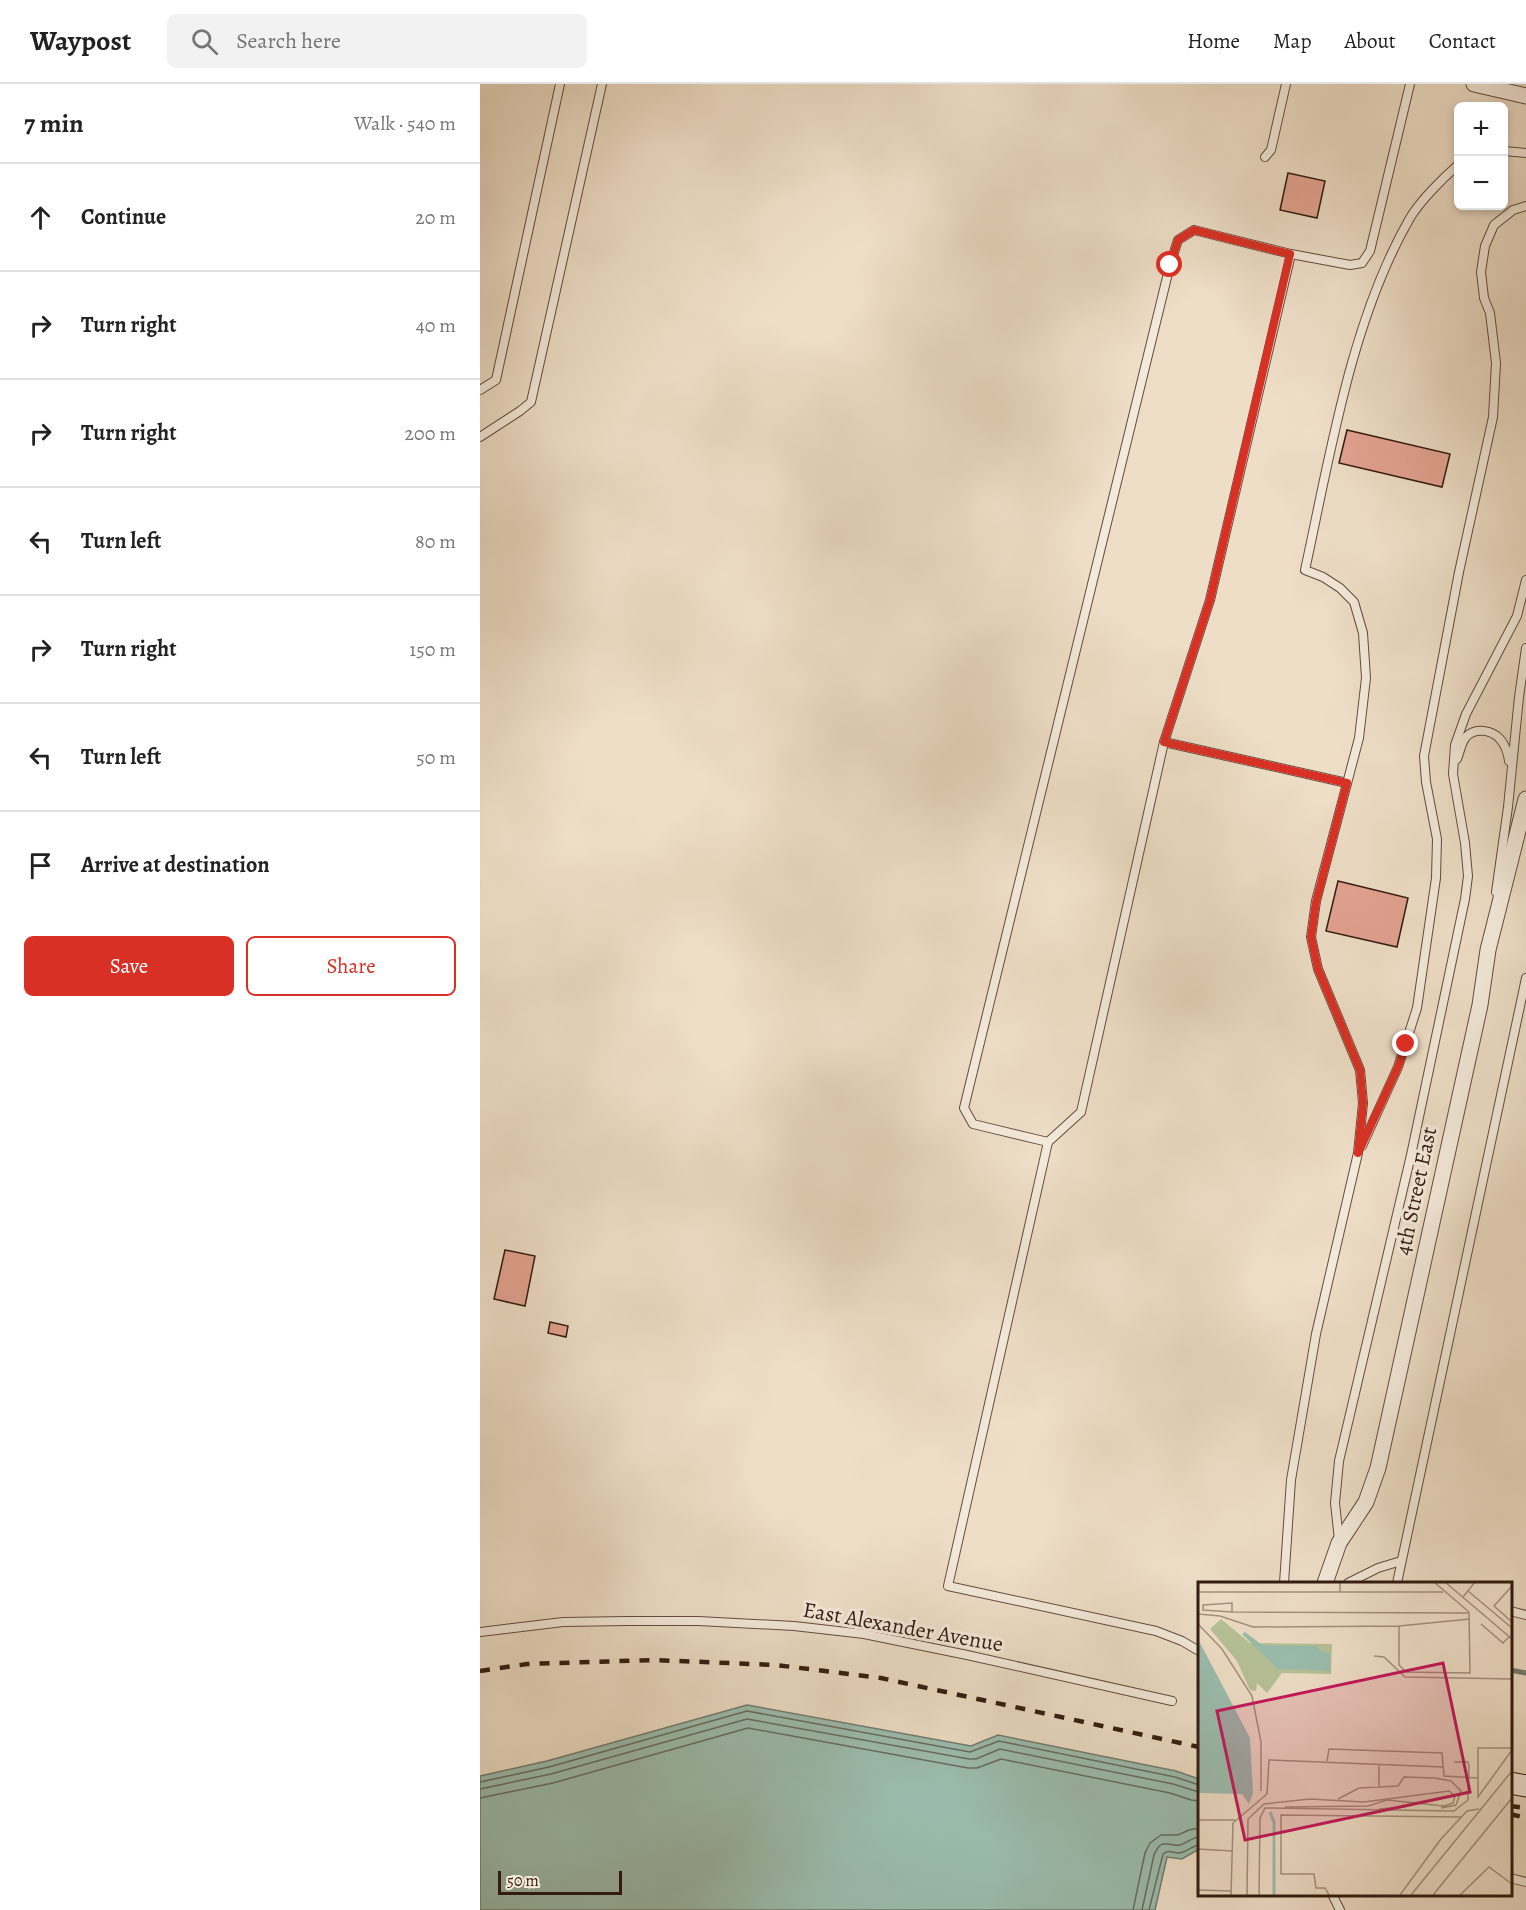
<!DOCTYPE html>
<html lang="en">
<head>
<meta charset="utf-8">
<style>
  body { margin:0; font-family:Alegreya,serif; background:#f2f2f2; color:#222 }
  .controls { position:absolute; right:18px; top:18px; display:grid; overflow:hidden; border-radius:9px; box-shadow:0 3px 9px #0003 }
  .controls button { width:54px; height:54px; display:grid; place-items:center; padding:0; border:0; border-bottom:2px solid #e0e0e0; background:#fff; color:#222; font:30px sans-serif }
  .scale { position:absolute; left:18px; bottom:15px; width:124px; box-sizing:border-box; padding-left:6px; border:3px solid #331b11; border-top:0; font-size:16px; line-height:21px; white-space:nowrap; color:#331b11; -webkit-text-stroke:4px #f4eadb; paint-order:stroke }
  .stop { position:absolute; width:18px; height:18px; margin:-14px; border:4px solid #d93025; border-radius:50%; background:#fff }
  .stop.end { background:#d93025; border-color:#fff; box-shadow:0 2px 6px #0008 }
  .list { margin:0; padding:0; list-style:none }
  h2 { display:flex; justify-content:space-between; align-items:center; height:78px; margin:0; padding:0 24px; font-size:26px }
  h2 small { font-size:20px; font-weight:400; color:#767676 }
  .list li { display:grid; grid-template-columns:39px 1fr auto; gap:18px; align-items:center; box-sizing:border-box; height:108px; padding:0 24px; border-top:2px solid #e0e0e0 }
  .list b { display:block; font-size:22px; white-space:nowrap }
  .list em { font-size:20px; font-style:normal; color:#767676 }
  .actions { display:flex; gap:12px; padding:18px 24px }
  .actions a { flex:1; padding:14px 0; border:2px solid #d93025; border-radius:9px; text-align:center; font-size:21px; color:#d93025 }
  .actions .main { background:#d93025; color:#fff }
  .icon { flex:none; width:33px; height:33px; fill:none; stroke:currentColor; stroke-width:2; stroke-linecap:round; stroke-linejoin:round }
  .map { position:relative; flex:none; width:1046px; height:1826px; overflow:hidden }
  header { display:flex; align-items:center; gap:36px; box-sizing:border-box; height:84px; padding:0 30px; background:#fff; border-bottom:2px solid #e0e0e0 }
  header strong { font-size:28px }
  nav { display:flex; gap:33px; margin-inline-start:auto; font-size:21px }
  .search { width:420px; height:54px; background:#f2f2f2; display:flex; align-items:center; gap:15px; box-sizing:border-box; padding:0 21px; border-radius:9px; color:#767676; font-size:22px }
  main { display:flex }
  aside { flex:1; background:#fff }
  .map>svg:first-child { display:block }
</style>
</head>
<body>
<header>
<strong>Waypost</strong>
<div class="search"><svg class="icon" aria-label="search" viewBox="0 0 24 24"><circle cx="10" cy="10" r="6"/><path d="M15 15l6 6"/></svg>Search here</div>
<nav><a>Home</a><a>Map</a><a>About</a><a>Contact</a></nav>
</header>
<main>
<aside>
<h2>7 min<small>Walk · 540 m</small></h2>
<ul class="list">
<li><svg class="icon" aria-label="ahead" viewBox="0 0 24 24"><path d="M12 20V5M6 11l6-6 6 6"/></svg><div><b>Continue</b></div><em>20 m</em></li>
<li><svg class="icon" aria-label="right" viewBox="0 0 24 24"><path d="M7 20v-9h11M14 6l5 5-5 5"/></svg><div><b>Turn right</b></div><em>40 m</em></li>
<li><svg class="icon" aria-label="right" viewBox="0 0 24 24"><path d="M7 20v-9h11M14 6l5 5-5 5"/></svg><div><b>Turn right</b></div><em>200 m</em></li>
<li><svg class="icon" aria-label="left" viewBox="0 0 24 24"><path d="M17 20v-9H6M10 6l-5 5 5 5"/></svg><div><b>Turn left</b></div><em>80 m</em></li>
<li><svg class="icon" aria-label="right" viewBox="0 0 24 24"><path d="M7 20v-9h11M14 6l5 5-5 5"/></svg><div><b>Turn right</b></div><em>150 m</em></li>
<li><svg class="icon" aria-label="left" viewBox="0 0 24 24"><path d="M17 20v-9H6M10 6l-5 5 5 5"/></svg><div><b>Turn left</b></div><em>50 m</em></li>
<li><svg class="icon" aria-label="arrive" viewBox="0 0 24 24"><path d="M6 21V4h12l-3 4 3 4H6"/></svg><div><b>Arrive at destination</b></div></li>
</ul>
<div class="actions"><a class="main">Save</a><a>Share</a></div>
</aside>
<div class="map">
<svg width="1046" height="1826" viewBox="0 0 1046 1826">
  <rect width="100%" height="100%" fill="#eedec7"/>
  <filter id="stains"><feTurbulence type="fractalNoise" baseFrequency=".00333" numOctaves="4"/><feColorMatrix values="0 0 0 0 .2 0 0 0 0 .09 0 0 0 0 .02 0 0 0 .5 -.17"/></filter>
  <radialGradient id="worn" r=".72"><stop offset=".6" stop-color="#630" stop-opacity="0"/><stop offset="1" stop-color="#630" stop-opacity=".3"/></radialGradient>
  <path fill="#9bbdae" stroke="#717c6f" stroke-width="1.5" d="M267 1621 491 1662 518 1651 696 1687 719 1695V1765L702 1775 687 1773 675 1826H0V1692L67 1677Z"/>
  <g fill="none" stroke-linecap="round" stroke-linejoin="round">
    <g stroke="#676c60" stroke-width="1.5">
      <path d="M0 1698 69 1683 267 1627 490 1668 519 1657 695 1693 719 1701"/>
      <path d="M0 1705 71 1690 267 1635 489 1675H496L520 1665 693 1700 719 1708"/>
      <path d="M0 1714 73 1699 268 1644 488 1684H497L521 1675 690 1709 711 1716 719 1717"/>
      <path d="M653 1826 665 1769 670 1759 681 1751H698L709 1746 719 1744"/>
      <path d="M662 1826 674 1771C682 1752 688 1763 700 1761 707 1759 711 1754 719 1753"/>
      <path d="M669 1826 683 1770C690 1765 691 1769 699 1769 705 1769 712 1762 719 1761"/>
    </g>
    <path stroke="#717c6f" stroke-width="5" d="M1030 1586 1046 1589"/>
  </g>
  <g fill="#e3a391" stroke="#331b11" stroke-width="1.5">
    <path d="M808 89 845 97 837 134 800 126Z"/>
    <path d="M867 346 970 370 962 403 859 379Z"/>
    <path d="M858 797 928 814 917 863 846 847Z"/>
    <path d="M25 1166 55 1172 45 1222 14 1215Z"/>
    <path d="M70 1238 88 1242 86 1253 68 1249Z"/>
  </g>
  <g fill="none" stroke-linecap="round" stroke-linejoin="round">
    <defs>
      <g id="lane">
        <path d="M1024 67 1046 69"/>
        <path d="M785 73 791 66 806 0"/>
        <path d="M0 306 16 296 80 0"/>
        <path d="M0 353 40 327 51 318 122 0"/>
        <path d="M684 658 867 699"/>
        <path d="M977 675C980 668 981 659 986 653 995 643 1012 646 1020 655 1026 662 1028 669 1029 677"/>
        <path d="M1016 808 1028 723 1039 613 1046 564"/>
        <path d="M568 1058 493 1040 484 1024 690 181 698 156 714 146 811 170 870 181 882 179 890 167 930 0"/>
        <path d="M882 1062 918 983 937 924 956 794 957 755 946 698 944 672 979 488 1013 333 1016 279 1010 229 1004 214 1001 188 1005 162 1014 141 1033 126 1046 122"/>
        <path d="M859 1456 855 1419 859 1377 931 1071 985 815 988 792 985 759 973 690 975 661 986 630 1037 532 1046 496"/>
        <path d="M804 1499 811 1396 836 1250 878 1069 883 1019 880 986 838 885 831 853 836 817 879 654 886 594 883 549 874 518 860 504 843 493 825 486C850 372 871 236 930 134 940 117 963 94 978 81"/>
        <path d="M868 1499 898 1484 921 1477"/>
        <path d="M917 1499 1046 894"/>
        <path d="M1030 1527 1046 1531"/>
        <path d="M0 1548 83 1538 147 1537H218L314 1542 384 1550 487 1571 692 1617"/>
        <path d="M719 1567 702 1557 676 1547 468 1502 568 1058 601 1028 684 658 730 516 811 170"/>
        <path d="M1030 1794 1046 1798"/>
        <path d="M852 1810 860 1826"/>
      </g>
      <g id="street">
        <path d="M994 0 1046 12"/>
        <path d="M845 1499 859 1459 886 1418 898 1384 1000 921 1008 866 1046 715"/>
      </g>
      <path id="secondary" d="M1030 1699 1046 1702"/>
    </defs>
    <use href="#lane" stroke="#624c3e" stroke-width="10"/>
    <use href="#street" stroke="#624c3e" stroke-width="17"/>
    <use href="#secondary" stroke="#331b11" stroke-width="23"/>
    <use href="#lane" stroke="#f4eadb" stroke-width="8"/>
    <use href="#street" stroke="#f4eadb" stroke-width="15"/>
    <use href="#secondary" stroke="#f4eadb" stroke-width="21"/>
    <g stroke="#331b11" stroke-width="4.5" stroke-dasharray="10 10" stroke-linecap="butt">
      <path d="M0 1587 47 1580 174 1576 296 1581 401 1594 719 1663"/>
      <path d="M1030 1722 1046 1724"/>
      <path d="M1030 1730 1046 1734"/>
    </g>
  </g>
  <g fill="none" stroke-linecap="round" stroke-linejoin="round">
    <path stroke="#d93025" stroke-width="8" d="M690 181 698 156 714 146 810 170 730 516 684 658 867 699 836 818 831 853 838 885 880 986 883 1019 878 1069 918 983 926 960"/>
  </g>
  <g text-anchor="middle" dominant-baseline="central" stroke-width="6" stroke-linejoin="round" paint-order="stroke">
    <g font-size="22" fill="#331b11" stroke="#f4eadb">
      <text transform="translate(936 1107) rotate(-78)">4th Street East</text>
      <text transform="translate(423 1543) rotate(10)">East Alexander Avenue</text>
    </g>
  </g>
  <g transform="translate(718 1498)">
    <rect width="314" height="314" fill="#eedec7"/>
    <path d="M23 37 52 61 134 62 133 92 84 91 69 111 59 101 58 109 52 108 39 79 12 47Z" fill="#b7c197"/>
    <path d="M47 50 64 63 118 64 124 70H132V89L80 87 44 52ZM0 57 52 156 55 211 51 222 44 212 0 211Z" fill="#9bbdae"/>
    <path fill="none" stroke="#9bbdae" stroke-width="3" d="M72 230 76 240V313"/>
    <path fill="none" stroke="#a3907e" stroke-width="1.5" d="M142 0V10H245M247 0 314 57M314 4 296 24 314 40M270 9 314 46M0 10H142M265 15 277 0M34 30V21L5 23V28L34 30 270 31M0 32 22 34 55 45 201 44V83L208 90 272 91 271 30 236 0M0 42 24 67 54 114 63 160V209M283 42 305 61 311 55M201 44 272 37M176 74 186 75 207 95 314 97M314 166H280V215L314 168M129 179 131 167 244 171 246 194 280 196M181 206V182M140 217 161 206 200 204 206 195 237 196 253 199 263 209 258 223 243 226M181 227 207 225M0 238H37M0 267 34 269M0 308 33 309M33 313 35 241 69 212 71 178 245 185M49 313 50 237 66 222 112 217 166 220 251 209 257 214 255 221 246 224 189 218 170 224 87 225M61 313 62 236 67 226 256 229 270 218 271 184 270 180H256M131 313 127 306H118L116 292H83V233L263 235M202 313 243 257 269 229 281 227M213 313 314 189M235 313 314 216M262 313 291 285 314 302"/>
    <path fill="#c2185b" fill-opacity="0.15" stroke="#c2185b" stroke-width="3" d="M245 81 272 210 47 258 19 129Z"/>
    <rect width="314" height="314" fill="none" stroke="#331b11" stroke-width="3"/>
  </g>
  <rect width="100%" height="100%" filter="url(#stains)"/>
  <rect width="100%" height="100%" fill="url(#worn)"/>
</svg>
<div class="controls">
<button>+</button>
<button>−</button>
</div>
<div class="scale">50 m</div>
<div class="stop" style="left:690px;top:181px"></div>
<div class="stop end" style="left:926px;top:960px"></div>
</div>
</main>
</body>
</html>
